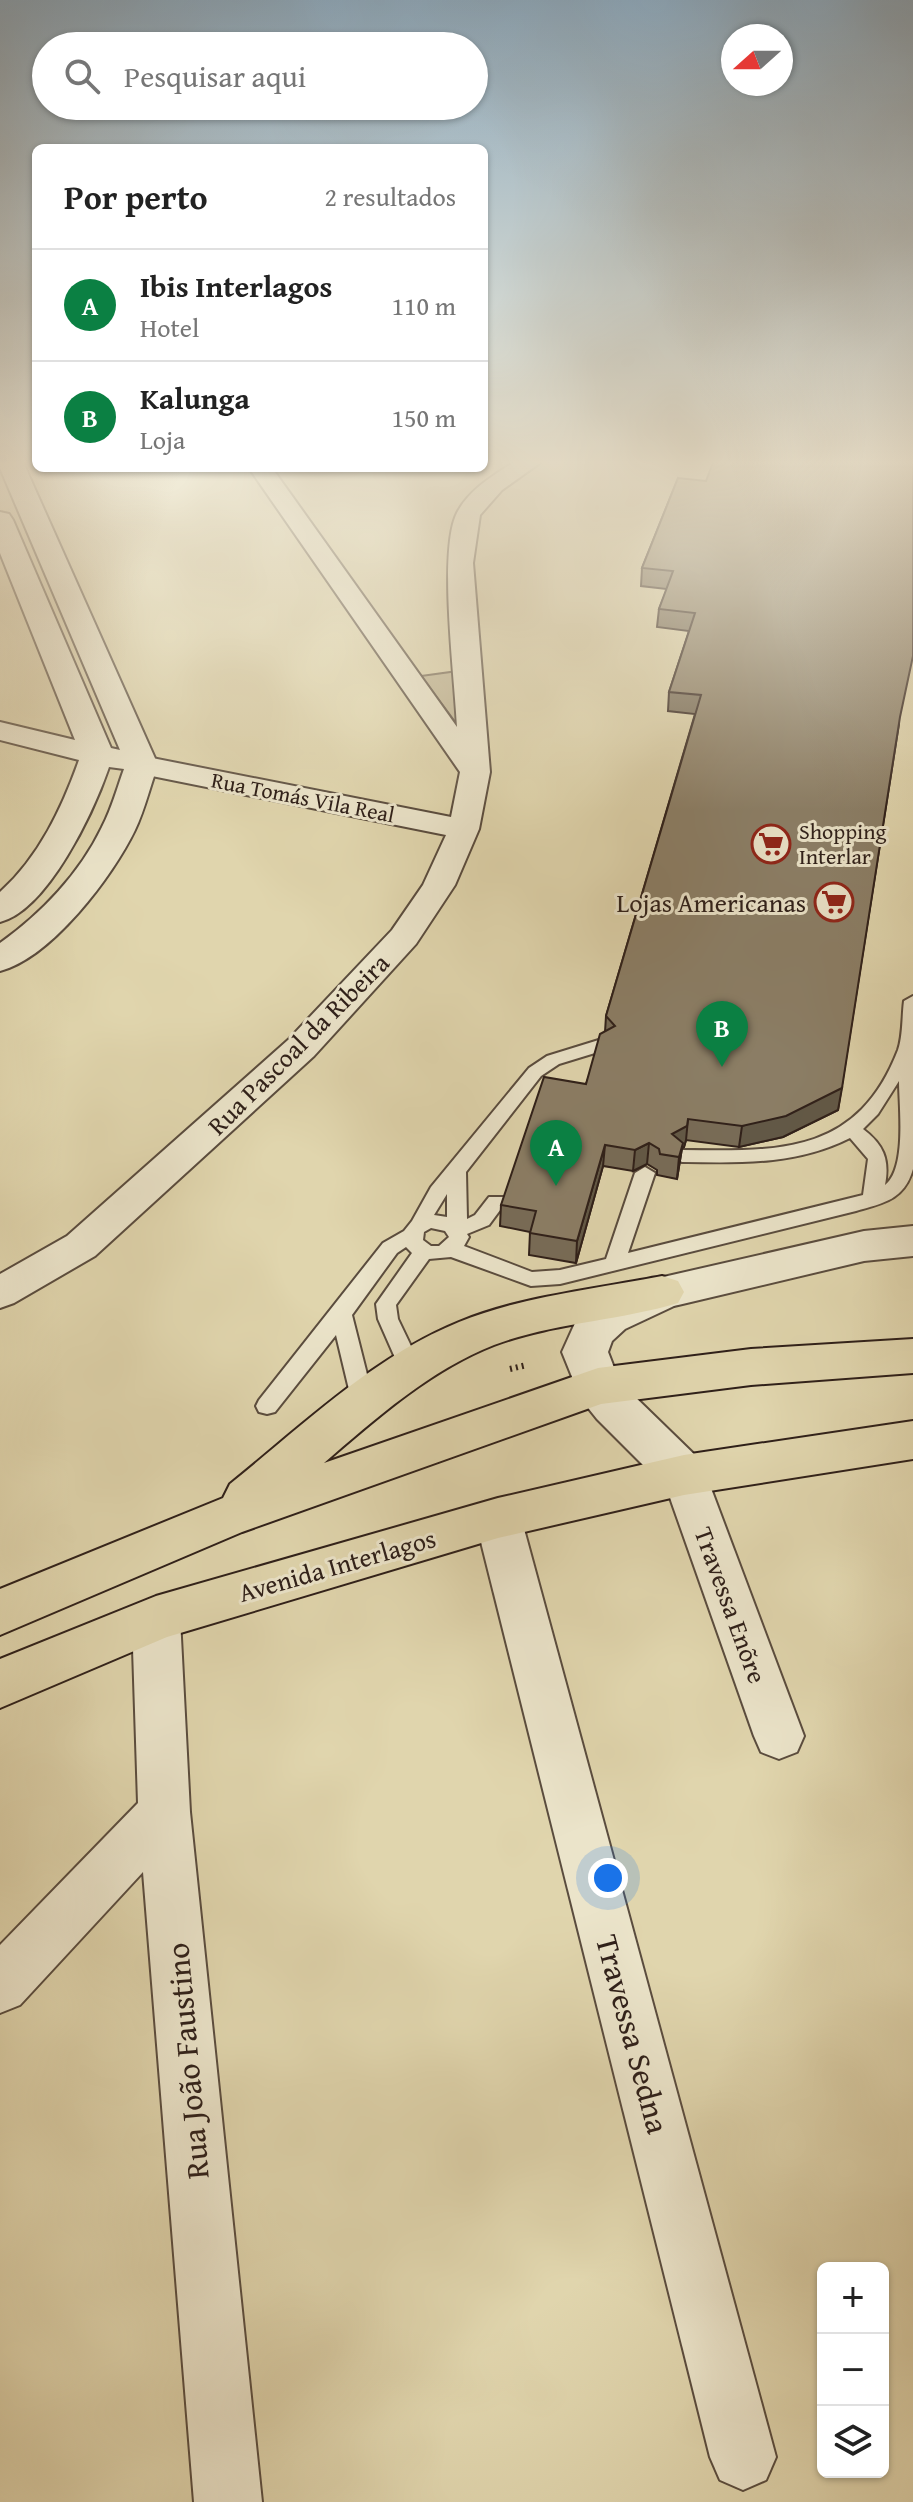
<!DOCTYPE html>
<html lang="pt">
<head>
<meta charset="utf-8">
<style>
  body { margin:0; font-family:"Gentium Book Plus",serif; background:#f2f2f2; color:#222 }
  .controls { position:absolute; right:24px; bottom:24px; display:grid; overflow:hidden; border-radius:12px; box-shadow:0 2px 6px #0004 }
  .controls button { width:72px; height:72px; display:grid; place-items:center; padding:0; border:0; border-bottom:2px solid #e0e0e0; background:#fff; color:#222; font:40px sans-serif }
  .compass { position:absolute; left:721px; top:24px; width:72px; height:72px; border-radius:50%; background:#fff; box-shadow:0 2px 6px #0004; rotate:249deg }
  .you { position:absolute; left:608px; top:1878px; width:28px; height:28px; margin:-20px; border:6px solid #fff; border-radius:50%; background:#1a73e8; box-shadow:0 0 0 12px #1a73e833 }
  .badge { display:grid; place-items:center; width:52px; height:52px; border-radius:50%; background:#0b8043; color:#fff; font-size:26px; font-weight:700 }
  .pin { position:absolute; translate:-50% -66px; filter:drop-shadow(0 2px 4px #0008) }
  .pin::after { content:''; position:absolute; top:42px; width:28px; height:24px; background:inherit; clip-path:polygon(0 0,100% 0,50% 100%) }
  .list { margin:0; padding:0; list-style:none }
  h2 { display:flex; justify-content:space-between; align-items:center; height:104px; margin:0; padding:0 32px; font-size:34px }
  h2 small { font-size:26px; font-weight:400; color:#767676 }
  .list li { display:grid; grid-template-columns:52px 1fr auto; gap:24px; align-items:center; box-sizing:border-box; height:112px; padding:0 32px; border-top:2px solid #e0e0e0 }
  .list b { display:block; font-size:30px; white-space:nowrap }
  .list p { margin:0; font-size:26px; white-space:nowrap; color:#767676 }
  .list em { font-size:26px; font-style:normal; color:#767676 }
  .icon { flex:none; width:44px; height:44px; fill:none; stroke:currentColor; stroke-width:2; stroke-linecap:round; stroke-linejoin:round }
  .map { position:relative; flex:none; width:913px; height:2502px; overflow:hidden }
  .search { position:absolute; background:#fff; box-shadow:0 2px 6px #0004; left:32px; top:32px; width:456px; height:88px; display:flex; align-items:center; gap:20px; box-sizing:border-box; padding:0 28px; border-radius:44px; color:#767676; font-size:30px }
  .panel { position:absolute; background:#fff; box-shadow:0 2px 6px #0004; left:32px; top:144px; width:456px; height:328px; border-radius:12px }
  .map>svg:first-child { display:block }
</style>
</head>
<body>
<div class="map">
<svg width="913" height="2502" viewBox="0 0 913 2502">
  <rect width="100%" height="100%" fill="#e0d5ad"/>
  <filter id="stains"><feTurbulence type="fractalNoise" baseFrequency=".0025" numOctaves="4"/><feColorMatrix values="0 0 0 0 .2 0 0 0 0 .09 0 0 0 0 .02 0 0 0 .5 -.17"/></filter>
  <radialGradient id="worn" r=".72"><stop offset=".6" stop-color="#630" stop-opacity="0"/><stop offset="1" stop-color="#630" stop-opacity=".3"/></radialGradient>
  <path fill="#c2b694" stroke="#786a56" stroke-width="2" d="M458 671 462 731 421 676Z"/>
  <g fill="none" stroke-linecap="round" stroke-linejoin="round">
    <defs>
      <path id="service" d="M913 996V1169C904 1200 884 1203 856 1211L560 1284 531 1286 451 1257 429 1259 396 1305 398 1319 422 1369 419 1375H403L400 1369 378 1319 376 1304 412 1253 406 1247 397 1253 352 1315 374 1402 371 1408 363 1410 355 1408 352 1402 336 1335 275 1412 267 1414 259 1412 256 1406 259 1400 383 1243 404 1231 412 1221 431 1187 529 1068 547 1056 602 1039 611 1045 608 1049 559 1064 541 1076 466 1172 467 1219 475 1215 489 1197H503L506 1202 489 1225 467 1234 469 1237 464 1246 532 1272 560 1270 606 1259 635 1173 645 1167 655 1173 628 1253 863 1195 868 1159 850 1138C797 1165 740 1163 682 1162L673 1156 682 1150C778 1151 857 1156 898 1050 903 1036 902 1016 904 1001ZM899 1081C899 1106 907 1168 885 1185 890 1159 883 1144 863 1129L878 1114ZM447 1194V1217L434 1215ZM431 1228 445 1231 449 1237 439 1246H431L423 1240 424 1232Z"/>
      <g id="minor">
        <path d="M517 460H544L502 490 480 515 473 563 490 772 479 829 455 885 416 944 314 1056 95 1256 14 1303 0 1308V1274L67 1236 288 1040 392 930 423 885 446 835 142 774 132 771 127 765 132 759 142 756 451 817 460 772 249 468H272L457 727C455 680 438 550 457 513 469 489 496 474 517 460Z"/>
        <path d="M684 1457 700 1462 706 1475 804 1736 797 1752 779 1759 761 1752 754 1736 662 1475 668 1462Z"/>
        <path d="M498 1499 514 1505 521 1518 776 2457 766 2480 743 2490 720 2480 710 2457 475 1518 482 1505Z"/>
        <path d="M156 1598 173 1604 180 1618 190 1812 262 2502H194L143 1872 20 2005 0 2013V1945L138 1803 132 1618 139 1604Z"/>
      </g>
      <g id="tertiary">
        <path d="M0 460H22L158 765C150 786 145 809 135 830 113 876 51 958 0 971V943C41 914 80 873 102 827 112 808 117 788 124 769L109 767C94 811 48 910 0 922V892C39 857 62 808 79 760L0 740V722L75 740 0 553V512L9 514 13 520 111 748 120 750 0 468Z"/>
        <path d="M913 1226V1256L864 1261 674 1306 625 1329 612 1341 608 1352 618 1378 631 1393 701 1461 709 1475 701 1489 684 1495 667 1489 597 1419 581 1399 562 1352 576 1321 593 1305 646 1281 864 1231Z"/>
      </g>
      <g id="primary">
        <path d="M662 1276 678 1281 684 1292 678 1303C618 1321 552 1323 494 1345 430 1370 375 1419 324 1463L598 1368 751 1349 913 1339V1373L751 1385 601 1404 242 1532 0 1635V1589L223 1498 230 1484C302 1426 373 1357 459 1322 522 1296 596 1289 662 1276Z"/>
        <path d="M913 1421V1459L684 1495 498 1538 167 1637 0 1708V1659L156 1596 498 1498 684 1455Z"/>
      </g>
    </defs>
    <use href="#service" stroke="#5a4c3e" stroke-width="4"/>
    <use href="#minor" stroke="#5a4c3e" stroke-width="4"/>
    <use href="#tertiary" stroke="#5a4c3e" stroke-width="4"/>
    <use href="#primary" stroke="#2e1f19" stroke-width="4"/>
    <path stroke="#2e1f19" stroke-width="6" stroke-dasharray="2 4" stroke-linecap="butt" d="M510 1369 527 1365"/>
    <use href="#service" fill="#ebe4ca" fill-rule="evenodd"/>
    <use href="#minor" fill="#ebe4ca" fill-rule="evenodd"/>
    <use href="#tertiary" fill="#ebe4ca" fill-rule="evenodd"/>
    <use href="#primary" fill="#e0d5ad" fill-rule="evenodd"/>
  </g>
  <path fill="#786c58" stroke="#2e1f19" stroke-width="2" d="M678 478 899 724 838 1110 783 1137 739 1147 686 1140 684 1147 682 1148 677 1179 657 1175V1170L647 1164 633 1171 603 1166 576 1263 529 1255 530 1232 500 1226 501 1205 586 1084 605 1032 606 1016 695 714 668 711 669 692 689 631 657 627 659 609 667 589 641 586 642 568Z"/>
  <g fill="#615847" stroke="#2e1f19" stroke-width="2">
    <path d="M842 1088 838 1110 783 1137 739 1147 742 1126Z"/>
    <path d="M688 1119 686 1140 684 1147 682 1148 677 1179 679 1157 672 1134Z"/>
    <path d="M649 1143 647 1164 633 1171 635 1150Z"/>
    <path d="M605 1145 603 1166 576 1263 577 1241Z"/>
  </g>
  <path fill="#8b7e66" stroke="#2e1f19" stroke-width="2" d="M714 460H913V656L900 717 842 1088 786 1116 742 1126 688 1119 687 1126 672 1134 683 1143 679 1157 660 1154 659 1149 649 1143 635 1150 605 1145 577 1241 530 1233 536 1211 501 1205 544 1077 586 1084 600 1034 615 1026 606 1016 701 695 669 692 695 613 659 609 673 571 642 568 678 478 706 481Z"/>
  <linearGradient id="sky" x2="0" y2="1"><stop stop-color="#8ca8bc"/><stop offset="0.57" stop-color="#f1ecda"/><stop offset="1" stop-color="#f1ecda" stop-opacity="0"/></linearGradient>
  <rect width="913" height="811" fill="url(#sky)"/>
  <defs>
    <symbol id="supermarket-ring" viewBox="-11 -11 22 22"><circle r="9.5" fill="#ebe4ca" stroke="#8f2418" stroke-width="1.5"/><path d="M-6-5.5h2.5l.6 2H6L4.5 2H-2.5L-4.4-4H-6ZM-1.5 3.2a1.3 1.3 0 1 0 .1 0ZM3 3.2a1.3 1.3 0 1 0 .1 0Z" fill="#8f2418"/></symbol>
  </defs>
  <g fill-rule="evenodd">
    <use href="#supermarket-ring" x="749" y="822" width="44" height="44"/>
    <use href="#supermarket-ring" x="812" y="880" width="44" height="44"/>
  </g>
  <g text-anchor="middle" dominant-baseline="central" stroke-width="6" stroke-linejoin="round" paint-order="stroke">
    <g font-size="22" fill="#2e1f19" stroke="#ebe4ca">
      <text transform="translate(303 797) rotate(11)">Rua Tomás Vila Real</text>
    </g>
    <g font-size="22" fill="#2e1f19" stroke="#ebe4ca" text-anchor="start">
      <text x="799" y="831">Shopping<tspan x="799" dy="25">Interlar</tspan></text>
    </g>
    <g font-size="26" fill="#2e1f19" stroke="#ebe4ca" text-anchor="end">
      <text x="806" y="902">Lojas Americanas</text>
    </g>
    <g font-size="26" fill="#2e1f19" stroke="#ebe4ca">
      <text transform="translate(298 1044) rotate(-45)">Rua Pascoal da Ribeira</text>
      <text transform="translate(337 1565) rotate(-16)">Avenida Interlagos</text>
      <text transform="translate(731 1605) rotate(70)">Travessa Enõre</text>
    </g>
    <g font-size="32" fill="#2e1f19" stroke="#ebe4ca">
      <text transform="translate(633 2034) rotate(75)">Travessa Sedna</text>
      <text transform="translate(187 2061) rotate(-95)">Rua João Faustino</text>
    </g>
  </g>
  <rect width="100%" height="100%" filter="url(#stains)"/>
  <rect width="100%" height="100%" fill="url(#worn)"/>
</svg>
<div class="controls">
<button>+</button>
<button>−</button>
<button><svg class="icon" aria-label="layers" viewBox="0 0 24 24"><path d="M12 4l9 5-9 5-9-5zM3 14l9 5 9-5"/></svg></button>
</div>
<svg class="compass" viewBox="-18 -18 36 36"><path d="M0-13l5 13h-10z" fill="#e53935"/><path d="M0 13l5-13h-10z" fill="#767676"/></svg>
<div class="you"></div>
<div class="pin badge" style="left:556px;top:1186px">A</div>
<div class="pin badge" style="left:722px;top:1067px">B</div>
<div class="search"><svg class="icon" aria-label="search" viewBox="0 0 24 24"><circle cx="10" cy="10" r="6"/><path d="M15 15l6 6"/></svg>Pesquisar aqui</div>
<section class="panel">
<h2>Por perto<small>2 resultados</small></h2>
<ul class="list">
<li><span class="badge">A</span><div><b>Ibis Interlagos</b><p>Hotel</p></div><em>110 m</em></li>
<li><span class="badge">B</span><div><b>Kalunga</b><p>Loja</p></div><em>150 m</em></li>
</ul>
</section>
</div>
</body>
</html>
